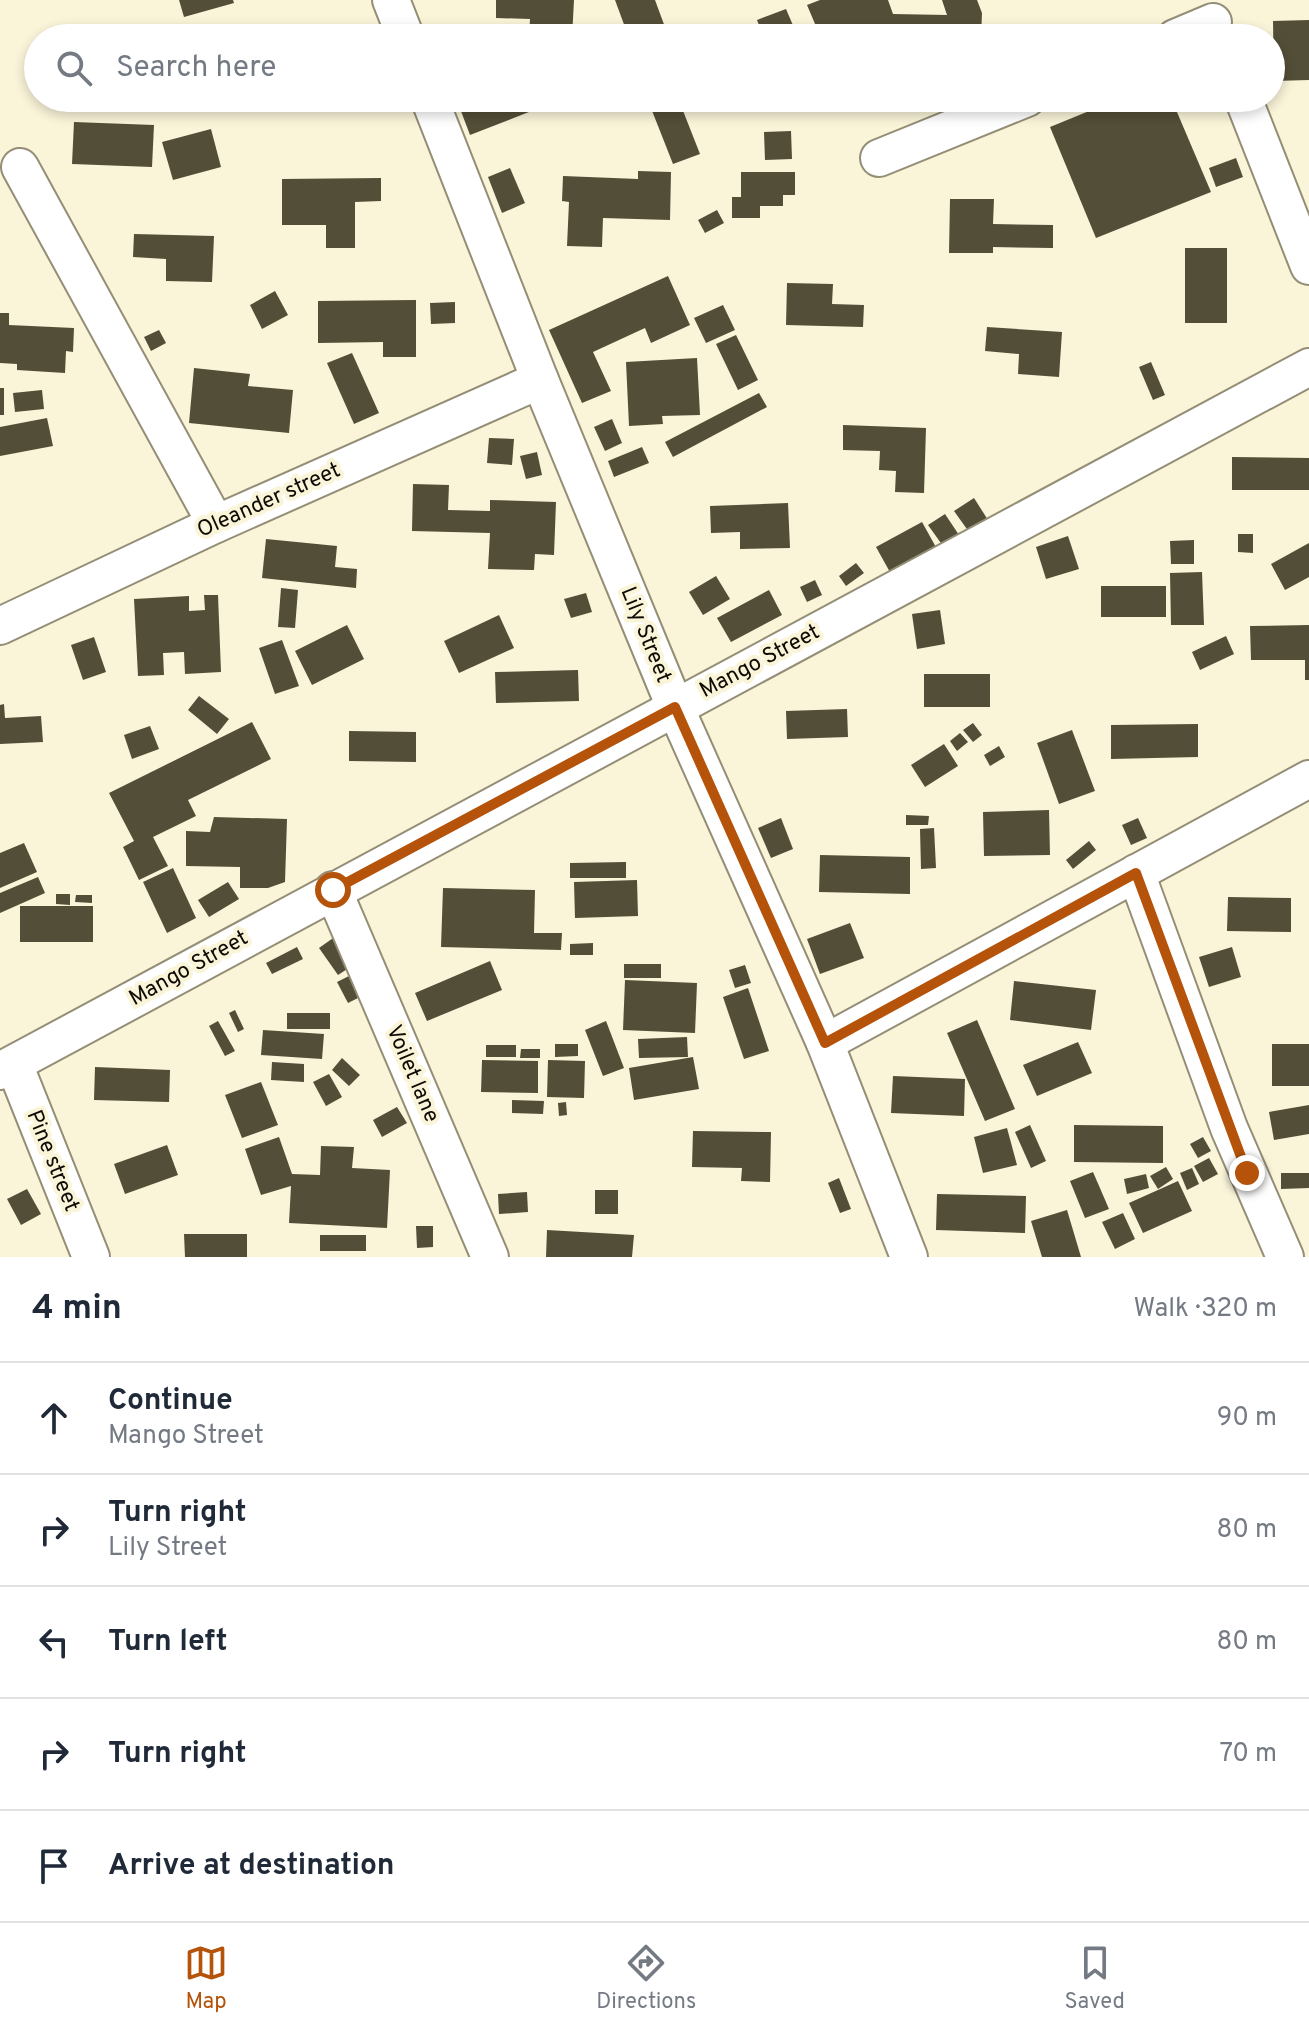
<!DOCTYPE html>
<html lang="en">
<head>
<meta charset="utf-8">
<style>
  body { margin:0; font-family:Overpass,sans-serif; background:#f6f6f7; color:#1f2937 }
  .stop { position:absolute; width:24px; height:24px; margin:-18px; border:6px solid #b45309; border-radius:50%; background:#fff }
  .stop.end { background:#b45309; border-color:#fff; box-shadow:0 2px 8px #0008 }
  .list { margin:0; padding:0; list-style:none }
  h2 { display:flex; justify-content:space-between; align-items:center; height:104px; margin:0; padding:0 32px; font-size:34px }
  h2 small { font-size:26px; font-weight:400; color:#747a83 }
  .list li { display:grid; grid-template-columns:52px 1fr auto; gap:24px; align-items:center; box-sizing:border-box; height:112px; padding:0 32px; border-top:2px solid #e0e1e3 }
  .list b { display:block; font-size:30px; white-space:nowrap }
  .list p { margin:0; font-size:26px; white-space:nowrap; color:#747a83 }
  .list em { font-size:26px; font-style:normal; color:#747a83 }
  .icon { flex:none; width:44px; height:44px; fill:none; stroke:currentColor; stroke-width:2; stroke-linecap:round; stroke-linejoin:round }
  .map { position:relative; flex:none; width:1309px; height:1257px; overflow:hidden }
  .search { position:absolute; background:#fff; box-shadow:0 4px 12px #0003; left:24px; right:24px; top:24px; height:88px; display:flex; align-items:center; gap:20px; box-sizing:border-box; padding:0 28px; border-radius:44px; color:#747a83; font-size:30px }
  .sheet { height:664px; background:#fff }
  nav { display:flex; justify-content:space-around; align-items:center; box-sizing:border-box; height:112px; border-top:2px solid #e0e1e3; background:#fff; font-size:22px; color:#747a83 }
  nav a { display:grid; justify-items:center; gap:4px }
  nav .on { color:#b45309 }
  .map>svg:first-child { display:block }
</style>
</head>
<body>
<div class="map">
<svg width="1309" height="1257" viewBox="0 0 1309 1257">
  <rect width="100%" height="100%" fill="#faf4d9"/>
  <g fill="#534e37">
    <path d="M179 0H233L234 3 184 17Z"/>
    <path d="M496 0H574L572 38 529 37 530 19 496 18Z"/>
    <path d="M615 0H655L669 38H629Z"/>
    <path d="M820 0H888L893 14 947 15 942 0H977L982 13 981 38H821L807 5Z"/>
    <path d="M786 9 795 30 764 38 757 20Z"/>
    <path d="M1309 20V80L1274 81 1273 21Z"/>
    <path d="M128 98H147V105L128 104Z"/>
    <path d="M163 98H198V105L164 106Z"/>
    <path d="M234 98H268V106L234 105Z"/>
    <path d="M456 98H529L534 110 470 135Z"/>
    <path d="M647 98H678L700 154 673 164Z"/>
    <path d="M1121 98H1171L1211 192 1096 238 1050 127Z"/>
    <path d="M1188 98H1214L1215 102 1194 112Z"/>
    <path d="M74 122 154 125 152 167 72 164Z"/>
    <path d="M211 129 221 167 173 180 162 142Z"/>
    <path d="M791 131 792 159 765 160 764 132Z"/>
    <path d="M1236 158 1243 177 1216 187 1209 168Z"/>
    <path d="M510 168 525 203 502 213 488 177Z"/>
    <path d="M638 171 671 172 670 220 603 218 602 247 567 246 569 202 562 201 563 176 638 179Z"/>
    <path d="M741 172H795V195H783V206H760V218H732V197H741Z"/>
    <path d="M381 178V201L355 202V248H326V225H282V179Z"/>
    <path d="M950 199H994L993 224 1053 225V248L993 247V253H949Z"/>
    <path d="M717 210 724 223 705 233 698 220Z"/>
    <path d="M134 234 214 236 212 282 166 281V259L133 257Z"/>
    <rect x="1185" y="248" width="42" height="75"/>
    <path d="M668 276 690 325 651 343 645 328 593 352 611 391 582 403 549 330Z"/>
    <path d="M787 283 833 284 832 304 864 305 863 327 786 325Z"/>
    <path d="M275 291 288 315 262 329 250 305Z"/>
    <path d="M416 300V357H383V342L318 343V301Z"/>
    <path d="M455 302V323L431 324 430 303Z"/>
    <path d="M723 305 735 330 706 343 694 318Z"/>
    <path d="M0 313H9V325L74 328 73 352 66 351 65 373 17 370V364L0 363Z"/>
    <path d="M987 327 1062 332 1059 377 1018 374 1019 354 985 351Z"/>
    <path d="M159 330 166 343 151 351 144 337Z"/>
    <path d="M736 335 758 380 738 390 716 344Z"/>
    <path d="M352 353 379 413 354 424 327 363Z"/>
    <path d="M697 358 700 415 662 416 663 424 629 426 626 362Z"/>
    <path d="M1151 362 1165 395 1153 400 1139 367Z"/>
    <path d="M194 368 250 374 248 386 293 390 289 433 189 423Z"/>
    <rect x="0" y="388" width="4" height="27"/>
    <path d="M42 390 44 409 15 412 13 393Z"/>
    <path d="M759 393 767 407 673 457 665 442Z"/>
    <path d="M47 418 53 446 0 456V427Z"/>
    <path d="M612 419 622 443 605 451 594 427Z"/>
    <path d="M843 425 926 428 924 493 895 492 896 471 879 470 880 451 843 450Z"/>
    <path d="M489 438 514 439 512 465 487 463Z"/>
    <path d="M642 447 649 463 614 477 608 461Z"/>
    <path d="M537 452 542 475 526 479 520 456Z"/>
    <path d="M1232 457 1309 458V490H1232Z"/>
    <path d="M413 484 449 485 448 510 490 511V500L556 502 554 555 535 554 534 570 488 569 490 533 412 531Z"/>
    <path d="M974 498 988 520 969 532 954 511Z"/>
    <path d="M788 503 790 548 740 549V532L711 533 710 506Z"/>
    <path d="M945 514 959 535 943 546 928 525Z"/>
    <path d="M922 522 937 549 891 574 876 547Z"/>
    <path d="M1238 534H1253V553L1238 552Z"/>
    <path d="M1068 536 1079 569 1046 579 1036 547Z"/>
    <path d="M266 539 337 546 335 567 357 569 356 588 262 578Z"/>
    <path d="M1194 540V564H1171L1170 541Z"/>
    <path d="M1309 543V577L1285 590 1271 564Z"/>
    <path d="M856 563 864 573 846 586 839 576Z"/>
    <path d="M1202 572 1204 625H1171L1170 573Z"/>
    <path d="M716 576 730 599 703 615 689 592Z"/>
    <path d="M815 580 822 595 807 602 800 587Z"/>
    <rect x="1101" y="586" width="65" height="31"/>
    <path d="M281 588 298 590 295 628 278 627Z"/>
    <path d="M769 590 782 615 731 642 717 618Z"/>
    <path d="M586 593 592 612 571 618 564 599Z"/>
    <path d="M204 595H218L221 672 185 674 184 652 163 653 164 675 138 676 134 599 189 596V611L205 610Z"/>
    <path d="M940 610 945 644 917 649 912 614Z"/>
    <path d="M499 615 514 648 459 673 444 641Z"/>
    <path d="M347 625 364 659 312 685 295 651Z"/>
    <path d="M1309 625V680H1305V660H1251L1250 626Z"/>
    <path d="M1226 636 1234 654 1200 670 1192 652Z"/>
    <path d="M94 637 106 672 83 680 71 645Z"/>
    <path d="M282 640 299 686 275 694 259 648Z"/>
    <path d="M578 670 579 701 496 703 495 672Z"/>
    <rect x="924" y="674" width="66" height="33"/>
    <path d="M199 696 229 719 217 734 188 710Z"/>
    <path d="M4 704 5 718 41 716 43 742 0 744V705Z"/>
    <path d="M847 709 848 737 787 739 786 711Z"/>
    <path d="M252 722 271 759 188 800 196 816 153 837 168 866 139 880 123 847 134 841 109 793Z"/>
    <path d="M973 723 982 735 973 742 963 730Z"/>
    <path d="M1198 724V757L1111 759V725Z"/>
    <path d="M150 726 159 749 132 759 124 735Z"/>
    <path d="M1072 730 1095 791 1059 804 1037 743Z"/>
    <path d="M349 731 416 732V762L349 761Z"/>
    <path d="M960 733 968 742 957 751 950 741Z"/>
    <path d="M944 744 958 766 925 787 911 765Z"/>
    <path d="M999 746 1005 757 990 766 984 755Z"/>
    <path d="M1049 810 1050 855 984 856 983 812Z"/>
    <path d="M906 815 929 816 928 825H906Z"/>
    <path d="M214 817 287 819 285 882 268 888H240V867L186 866V831L210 832Z"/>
    <path d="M781 818 793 849 771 858 758 828Z"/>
    <path d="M1138 818 1147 838 1131 845 1122 825Z"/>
    <path d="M934 828 936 868 921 869 920 829Z"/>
    <path d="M1089 841 1096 850 1073 869 1066 860Z"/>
    <path d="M24 843 37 872 0 888V853Z"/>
    <path d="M820 855 910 857V894L819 892Z"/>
    <path d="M626 862V878H570V863Z"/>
    <path d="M173 868 196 918 167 933 143 882Z"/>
    <path d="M38 877 45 893 0 913V893Z"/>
    <path d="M637 880 638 916 575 918 574 882Z"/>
    <path d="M228 882 239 899 209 917 198 900Z"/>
    <path d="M443 888 535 890 534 933H562L561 950 441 947Z"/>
    <path d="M56 894H70V905L56 904Z"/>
    <path d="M76 895H92V903L75 902Z"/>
    <path d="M1228 897 1291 898V932L1227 931Z"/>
    <rect x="20" y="906" width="73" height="36"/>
    <path d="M850 923 864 958 820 974 807 939Z"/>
    <path d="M336 936 355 964 338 975 319 948Z"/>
    <path d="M593 943V955H570V944Z"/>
    <path d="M297 947 303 959 272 974 266 963Z"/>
    <path d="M1232 947 1241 977 1209 987 1199 957Z"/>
    <path d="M490 961 502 990 427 1021 415 993Z"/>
    <rect x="624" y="964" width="37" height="14"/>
    <path d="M745 965 751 983 735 988 729 970Z"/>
    <path d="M353 974 364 995 348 1003 337 982Z"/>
    <path d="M625 980 697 983 695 1033 623 1030Z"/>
    <path d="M1014 981 1096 990 1091 1030 1010 1020Z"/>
    <path d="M748 988 769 1051 744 1059 723 997Z"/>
    <path d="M235 1010 244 1029 238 1032 229 1013Z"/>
    <rect x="287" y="1013" width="43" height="16"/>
    <path d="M977 1020 1015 1109 985 1121 947 1033Z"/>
    <path d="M218 1021 235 1051 225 1056 209 1026Z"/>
    <path d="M606 1021 624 1068 603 1076 585 1030Z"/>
    <path d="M263 1030 324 1034 322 1059 261 1055Z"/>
    <path d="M687 1037 688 1057 639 1058 638 1039Z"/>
    <path d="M1078 1042 1092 1073 1037 1096 1023 1065Z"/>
    <path d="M555 1044H578V1056L555 1057Z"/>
    <rect x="1272" y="1044" width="37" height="42"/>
    <rect x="486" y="1045" width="30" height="12"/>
    <path d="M521 1049H540V1058H520Z"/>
    <path d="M693 1057 699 1089 634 1100 629 1068Z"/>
    <path d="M342 1058 360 1075 349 1086 332 1070Z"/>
    <path d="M482 1060 538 1061V1093L481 1092Z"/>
    <path d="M548 1060 585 1061 584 1098 547 1097Z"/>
    <path d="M272 1062 304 1064V1082L271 1080Z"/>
    <path d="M95 1067 170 1070 169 1102 94 1100Z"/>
    <path d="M329 1074 342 1097 326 1106 313 1082Z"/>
    <path d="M893 1076 965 1079 964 1116 891 1113Z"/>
    <path d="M261 1082 278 1125 242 1138 225 1095Z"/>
    <path d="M512 1100 544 1101 543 1114 512 1113Z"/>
    <path d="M566 1102 567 1115 559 1116 558 1103Z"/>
    <path d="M1309 1105V1134L1274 1140 1269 1112Z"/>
    <path d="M397 1107 407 1123 382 1137 373 1120Z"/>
    <path d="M1030 1125 1046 1161 1031 1168 1015 1132Z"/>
    <path d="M1074 1125 1163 1126V1163L1074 1162Z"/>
    <path d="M1007 1128 1017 1165 983 1173 974 1137Z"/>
    <path d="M693 1131 771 1132 770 1182 741 1181 742 1168 692 1167Z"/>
    <path d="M279 1137 292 1174 320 1175 321 1146 354 1147 352 1168 390 1170 387 1228 289 1223 291 1186 261 1195 245 1149Z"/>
    <path d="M1203 1137 1211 1151 1198 1158 1190 1144Z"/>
    <path d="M167 1145 178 1175 125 1194 114 1164Z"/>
    <path d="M1209 1158 1218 1174 1203 1182 1194 1166Z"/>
    <path d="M1166 1167 1173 1179 1158 1189 1150 1176Z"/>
    <path d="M1192 1168 1199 1184 1187 1190 1180 1173Z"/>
    <path d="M1093 1172 1109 1209 1085 1218 1070 1181Z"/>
    <path d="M1281 1173H1309V1188L1281 1189Z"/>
    <path d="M1146 1174 1149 1188 1127 1194 1124 1179Z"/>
    <path d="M839 1178 851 1209 840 1213 828 1183Z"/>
    <path d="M1178 1181 1192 1211 1143 1233 1129 1203Z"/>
    <path d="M27 1189 41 1214 21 1225 7 1199Z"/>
    <rect x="595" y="1190" width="23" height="24"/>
    <path d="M527 1192 528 1212 499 1214 498 1194Z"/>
    <path d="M937 1194 1026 1196 1025 1233 936 1230Z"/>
    <path d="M1067 1210 1081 1257H1042L1031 1221Z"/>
    <path d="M1123 1213 1135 1239 1115 1249 1102 1222Z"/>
    <path d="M416 1226H433V1247L417 1248Z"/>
    <path d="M547 1230 634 1235 632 1257H546Z"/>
    <path d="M184 1234H247V1257H185Z"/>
    <rect x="320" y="1235" width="46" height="16"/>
  </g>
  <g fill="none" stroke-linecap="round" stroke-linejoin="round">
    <defs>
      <g id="minor">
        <path d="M391 0 406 38"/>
        <path d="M1175 38 1213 22"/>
        <path d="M429 98 540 380 675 707 825 1043 909 1257"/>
        <path d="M1243 98 1309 266"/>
        <path d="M879 158 1027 98"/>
        <path d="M20 167 216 524"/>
        <path d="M0 626 216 524 540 380"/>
        <path d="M1136 873 1229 1128 1285 1257"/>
        <path d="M333 890 490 1257"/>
        <path d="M825 1043 1309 779"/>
        <path d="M14 1064 91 1257"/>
        <path d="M0 1071 1309 367"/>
      </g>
    </defs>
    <use href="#minor" stroke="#948e76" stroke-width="40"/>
    <use href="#minor" stroke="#fff" stroke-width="36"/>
  </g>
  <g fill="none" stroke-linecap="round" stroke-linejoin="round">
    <path stroke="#b45309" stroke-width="10" d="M333 890 675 707 825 1043 1136 873 1247 1173"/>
  </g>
  <g text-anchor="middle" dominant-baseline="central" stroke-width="8" stroke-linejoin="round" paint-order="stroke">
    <g font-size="22" fill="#0d0b04" stroke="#faf4d9">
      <text transform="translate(269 501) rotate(-24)">Oleander street</text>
      <text transform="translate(645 635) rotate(68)">Lily Street</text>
      <text transform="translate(760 662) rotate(-28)">Mango Street</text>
      <text transform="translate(189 969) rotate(-29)">Mango Street</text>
      <text transform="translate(412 1074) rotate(67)">Voilet lane</text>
      <text transform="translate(52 1161) rotate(68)">Pine street</text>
    </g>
  </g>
</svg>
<div class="stop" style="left:333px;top:890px"></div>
<div class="stop end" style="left:1247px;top:1173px"></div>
<div class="search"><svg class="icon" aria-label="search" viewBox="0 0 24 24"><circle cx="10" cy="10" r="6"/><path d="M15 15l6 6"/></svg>Search here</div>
</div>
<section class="sheet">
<h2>4 min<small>Walk · 320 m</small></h2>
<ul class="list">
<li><svg class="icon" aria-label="ahead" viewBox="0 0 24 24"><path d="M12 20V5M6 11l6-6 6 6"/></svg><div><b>Continue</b><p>Mango Street</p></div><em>90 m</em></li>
<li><svg class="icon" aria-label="right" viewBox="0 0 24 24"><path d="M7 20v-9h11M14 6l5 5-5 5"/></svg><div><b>Turn right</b><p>Lily Street</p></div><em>80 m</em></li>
<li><svg class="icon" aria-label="left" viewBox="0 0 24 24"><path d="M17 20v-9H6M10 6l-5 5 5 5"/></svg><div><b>Turn left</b></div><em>80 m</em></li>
<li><svg class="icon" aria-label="right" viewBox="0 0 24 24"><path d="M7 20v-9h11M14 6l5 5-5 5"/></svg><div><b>Turn right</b></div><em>70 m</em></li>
<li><svg class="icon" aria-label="arrive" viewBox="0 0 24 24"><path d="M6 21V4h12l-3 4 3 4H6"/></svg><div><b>Arrive at destination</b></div></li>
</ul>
</section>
<nav>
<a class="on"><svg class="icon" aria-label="map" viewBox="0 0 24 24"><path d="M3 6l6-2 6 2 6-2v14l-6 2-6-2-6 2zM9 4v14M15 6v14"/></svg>Map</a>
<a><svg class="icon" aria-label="directions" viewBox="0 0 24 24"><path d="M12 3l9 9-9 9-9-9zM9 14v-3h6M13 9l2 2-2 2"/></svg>Directions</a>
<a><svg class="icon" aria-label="saved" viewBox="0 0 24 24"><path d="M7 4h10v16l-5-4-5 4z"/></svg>Saved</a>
</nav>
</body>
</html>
